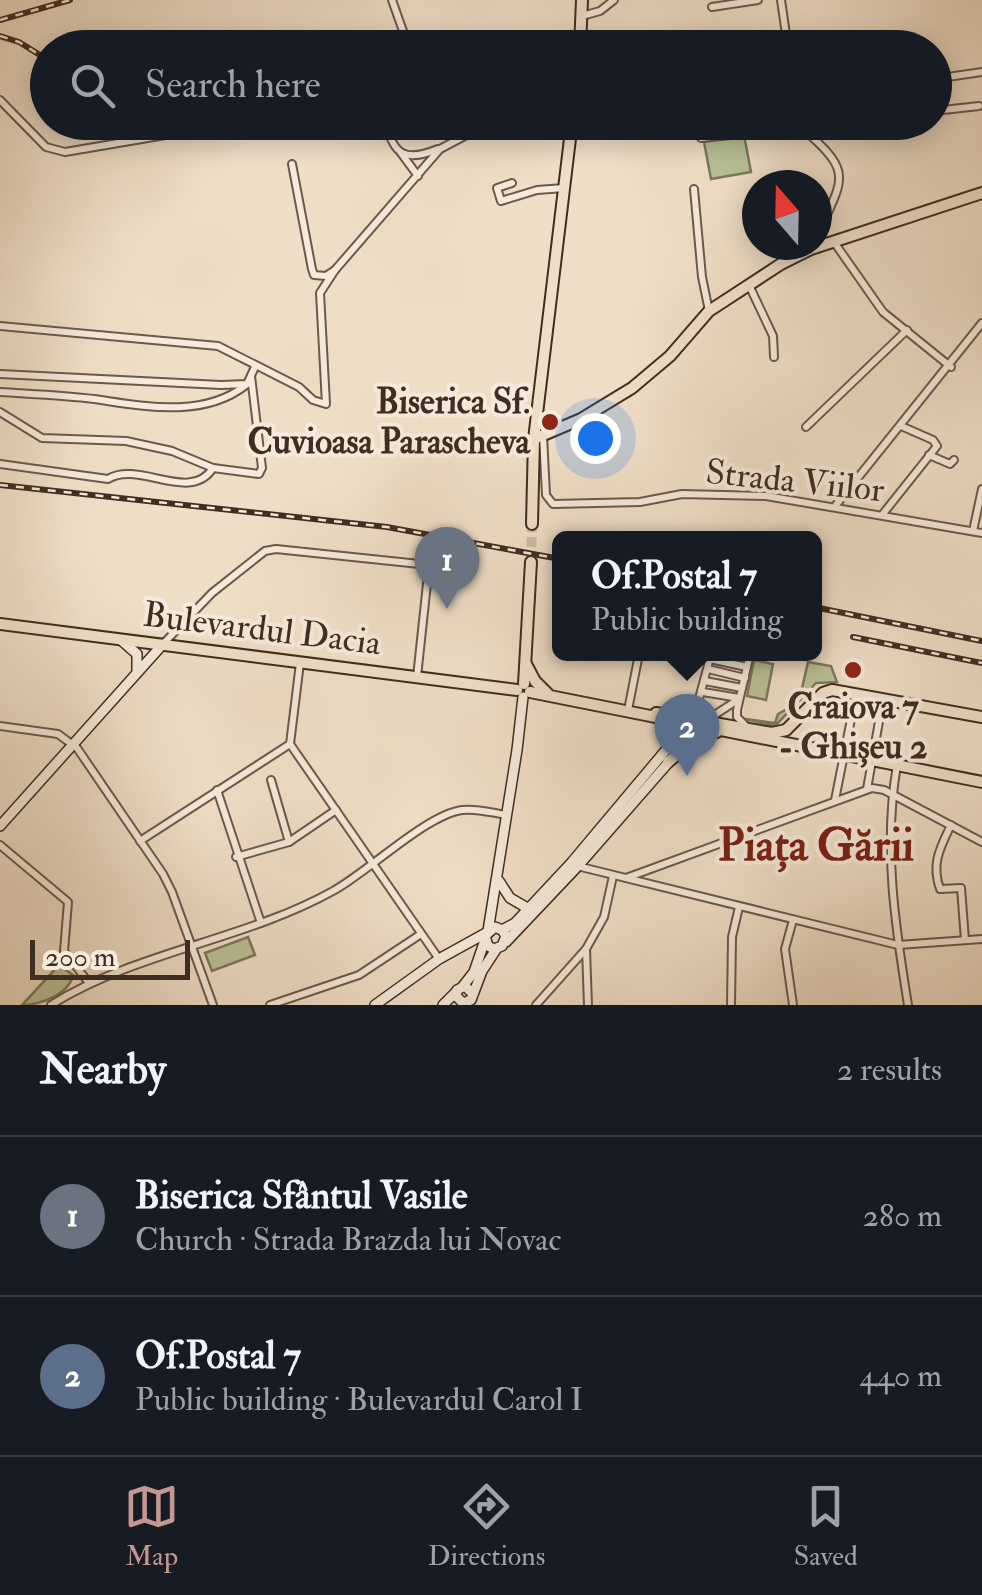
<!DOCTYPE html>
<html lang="en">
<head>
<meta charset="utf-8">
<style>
  body { margin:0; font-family:"IM FELL Double Pica",serif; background:#242831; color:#f1f3f6 }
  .compass { position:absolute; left:742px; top:170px; width:90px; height:90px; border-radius:50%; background:#171b24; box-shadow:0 5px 25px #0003; rotate:340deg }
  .scale { position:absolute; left:30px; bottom:25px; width:160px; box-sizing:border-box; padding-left:10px; border:5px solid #402d21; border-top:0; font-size:28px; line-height:35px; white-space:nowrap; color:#402d21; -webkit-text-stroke:8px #f5eadb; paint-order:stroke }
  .you { position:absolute; left:595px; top:438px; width:35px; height:35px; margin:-25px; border:8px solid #fff; border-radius:50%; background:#1a73e8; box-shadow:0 0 0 15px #1a73e833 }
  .badge { display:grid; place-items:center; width:65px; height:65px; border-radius:50%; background:#c59692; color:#fff; font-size:32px; font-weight:700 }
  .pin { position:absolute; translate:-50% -82px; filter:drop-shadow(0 2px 5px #0008) }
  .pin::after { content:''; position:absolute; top:52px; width:35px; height:30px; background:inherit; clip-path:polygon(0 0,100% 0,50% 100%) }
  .popup { position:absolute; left:552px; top:531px; width:270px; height:130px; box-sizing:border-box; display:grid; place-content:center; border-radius:15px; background:#171b24; filter:drop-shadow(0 2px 8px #0005); font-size:32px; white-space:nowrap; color:#9ea1a6 }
  .popup b { font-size:38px; color:#f1f3f6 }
  .popup::after { content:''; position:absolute; left:50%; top:100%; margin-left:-20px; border:20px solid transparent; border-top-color:#171b24 }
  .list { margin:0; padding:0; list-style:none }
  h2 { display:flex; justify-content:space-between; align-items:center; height:130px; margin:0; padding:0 40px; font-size:42px }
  h2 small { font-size:32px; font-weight:400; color:#9ea1a6 }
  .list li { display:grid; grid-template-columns:65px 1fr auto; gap:30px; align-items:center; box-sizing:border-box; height:160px; padding:0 40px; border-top:2px solid #363941 }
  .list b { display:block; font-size:38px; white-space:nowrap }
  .list p { margin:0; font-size:32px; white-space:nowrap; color:#9ea1a6 }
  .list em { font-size:32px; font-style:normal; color:#9ea1a6 }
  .icon { flex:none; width:55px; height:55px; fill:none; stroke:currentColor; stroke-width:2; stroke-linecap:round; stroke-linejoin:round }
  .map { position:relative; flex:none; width:982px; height:1005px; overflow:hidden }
  .search { position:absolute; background:#171b24; box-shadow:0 5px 25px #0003; left:30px; right:30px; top:30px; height:110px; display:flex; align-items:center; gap:25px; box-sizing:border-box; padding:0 35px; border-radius:55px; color:#9ea1a6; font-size:38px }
  .sheet { height:450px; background:#171b24 }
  nav { display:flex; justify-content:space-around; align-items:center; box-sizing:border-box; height:140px; border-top:2px solid #363941; background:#171b24; font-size:28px; color:#9ea1a6 }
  nav a { display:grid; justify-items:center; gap:5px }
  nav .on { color:#c59692 }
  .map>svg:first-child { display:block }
</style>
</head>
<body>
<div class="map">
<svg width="982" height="1005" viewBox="0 0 982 1005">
  <rect width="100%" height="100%" fill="#efdec7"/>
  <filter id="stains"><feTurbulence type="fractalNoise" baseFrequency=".002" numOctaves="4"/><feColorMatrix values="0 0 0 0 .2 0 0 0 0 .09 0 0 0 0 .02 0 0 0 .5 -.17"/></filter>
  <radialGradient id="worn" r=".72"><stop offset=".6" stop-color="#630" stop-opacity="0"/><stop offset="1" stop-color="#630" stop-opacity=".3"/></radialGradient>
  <g fill="#b9c196" stroke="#7c775c" stroke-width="2.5">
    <path d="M744 135 751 172 711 179 704 142Z"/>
    <path d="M754 660 773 664 766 700 747 696Z"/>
    <path d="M808 662 831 666 837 682 816 683 775 726 745 719 775 723 778 714 787 709 790 701H797L800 697Z"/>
    <path d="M248 937 255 955 212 971 205 953Z"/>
    <path d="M59 965 73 975C69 994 41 1005 22 1005Z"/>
  </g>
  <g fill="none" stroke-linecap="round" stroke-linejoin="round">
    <path stroke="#ccbba6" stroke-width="10" stroke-dasharray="10 5" stroke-linecap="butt" d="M531 562 532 524"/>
    <defs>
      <g id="street">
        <path d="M392 0 409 48"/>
        <path d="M781 0 788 48"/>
        <path d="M712 7 758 0"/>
        <path d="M582 16 600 11 614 0"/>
        <path d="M546 48 580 41"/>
        <path d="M934 79 982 72"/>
        <path d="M0 100 46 147 65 152 242 122"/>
        <path d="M934 111 979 106"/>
        <path d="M386 122C393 156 406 162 438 149"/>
        <path d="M801 122 802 128C855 174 843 177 817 237"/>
        <path d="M701 138 802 128 825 122"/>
        <path d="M401 153 418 176"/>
        <path d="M292 164 312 269 314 275 326 276 335 270 440 149 491 122"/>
        <path d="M512 183 497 188 501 201 537 190 564 188"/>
        <path d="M694 189 702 277 709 311"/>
        <path d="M834 242 883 312 951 367"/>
        <path d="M749 285 773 336 774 357"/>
        <path d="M0 326 218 346 299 387 313 400 326 404 320 293 335 270"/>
        <path d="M0 374 221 385 247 384 255 367"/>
        <path d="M0 392C31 394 63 395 94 399 143 406 203 419 246 385"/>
        <path d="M0 412 42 438 126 441 172 451 213 468 259 474 262 468 251 376"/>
        <path d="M806 427 907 330"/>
        <path d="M543 436 546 495 553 504 640 502 682 494 766 496 982 533"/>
        <path d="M929 455 950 464 954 460"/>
        <path d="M0 464 108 479C139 460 190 504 213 468"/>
        <path d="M836 505 982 323"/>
        <path d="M882 515 937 446 933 440 901 426"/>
        <path d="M973 531 982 489"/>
        <path d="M163 644 212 593 265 551 276 549 429 565 417 677"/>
        <path d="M728 654 749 658 737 710V717L747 727"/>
        <path d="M710 659 747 667"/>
        <path d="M300 663 290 744 439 959"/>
        <path d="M708 669 745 678"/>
        <path d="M705 681 742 688"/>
        <path d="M703 692 739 698"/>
        <path d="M628 710 639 654"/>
        <path d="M694 717 711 654"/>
        <path d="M707 720 739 699"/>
        <path d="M0 726 58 734 77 748 163 874 172 892 213 1005"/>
        <path d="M897 765C883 846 895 925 908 1005"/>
        <path d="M271 780 289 842"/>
        <path d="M867 789 883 699"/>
        <path d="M217 790 261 923"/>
        <path d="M835 800 856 694"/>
        <path d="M951 825C940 848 931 864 940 889L961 888 965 940"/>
        <path d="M140 841 290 744"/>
        <path d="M0 845 68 902 64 951 89 983"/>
        <path d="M236 857 289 842 336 810"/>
        <path d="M577 866 898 945 982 939"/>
        <path d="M626 878 872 788 884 790 982 842"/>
        <path d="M51 1005C135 952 245 940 333 891 368 872 426 815 462 810 477 808 492 813 507 815"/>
        <path d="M270 1005 359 975 421 934"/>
        <path d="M536 1005 585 950"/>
        <path d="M588 1005 586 949 604 917 613 876"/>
        <path d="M731 1005 732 937 739 907"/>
        <path d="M793 1005 785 949 793 920"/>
      </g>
      <g id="secondary">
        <path d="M121 640 137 654V672"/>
        <path d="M0 826 163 644"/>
        <path d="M499 881 510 898 529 909"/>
        <path d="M502 930 506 936 502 946 494 949 488 946 485 936 495 927 502 930 515 923 572 862 692 719"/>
        <path d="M488 931 517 750 523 697"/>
        <path d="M506 942 578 866 703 723"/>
        <path d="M463 986 474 972 485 940"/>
        <path d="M473 994 465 986 457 990 456 996 463 1003 471 1000 482 971 497 948"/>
        <path d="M375 1005 439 959 486 933"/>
        <path d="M443 1005 456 992"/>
      </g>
      <g id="primary">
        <path d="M580 48 582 0"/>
        <path d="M534 439 581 419 632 388 670 356 709 311 781 264 811 249 982 193"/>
        <path d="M532 524 534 439 572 122"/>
        <path d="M0 624 517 690"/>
        <path d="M526 664 535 681 548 694"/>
        <path d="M524 684 531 562"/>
        <path d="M530 692 982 782"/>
        <path d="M656 713 772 733 786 730"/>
        <path d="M786 730 823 693 832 690 982 717"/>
        <path d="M668 762 698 738 717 732"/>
      </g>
    </defs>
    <use href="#street" stroke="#6c594a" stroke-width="10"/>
    <use href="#secondary" stroke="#402d21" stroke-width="12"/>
    <use href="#primary" stroke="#402d21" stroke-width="14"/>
    <use href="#street" stroke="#f5eadb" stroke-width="6"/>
    <use href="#secondary" stroke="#f5eadb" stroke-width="9"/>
    <use href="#primary" stroke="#efdec7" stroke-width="10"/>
    <defs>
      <g id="rail">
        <path d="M0 20 70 0"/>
        <path d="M0 36 19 42 48 60"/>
        <path d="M0 485 387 527 560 559"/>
        <path d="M814 607 982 641"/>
        <path d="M853 637 982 663"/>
      </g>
    </defs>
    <use href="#rail" stroke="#402d21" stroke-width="6"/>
    <use href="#rail" stroke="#f5eadb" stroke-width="2.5" stroke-dasharray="8" stroke-linecap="butt"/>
  </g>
  <g fill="#8f2418" stroke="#f5eadb" stroke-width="4">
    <circle cx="550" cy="422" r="10"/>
    <circle cx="853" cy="670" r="10"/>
  </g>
  <g text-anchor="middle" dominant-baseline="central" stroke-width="8" stroke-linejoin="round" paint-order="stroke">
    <g font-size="35" font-weight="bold" fill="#402d21" stroke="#f5eadb" text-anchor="end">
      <text x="530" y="402">Biserica Sf.<tspan x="530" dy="40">Cuvioasa Parascheva</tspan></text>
      <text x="853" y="707" text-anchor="middle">Craiova 7<tspan x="853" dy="40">- Ghișeu 2</tspan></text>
    </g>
    <g font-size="35" fill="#402d21" stroke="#f5eadb">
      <text transform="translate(795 481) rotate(6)">Strada Viilor</text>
      <text transform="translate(262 629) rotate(7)">Bulevardul Dacia</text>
    </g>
    <g font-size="45" font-weight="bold" fill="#7a1f14" stroke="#f5eadb">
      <text x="816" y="846">Piața Gării</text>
    </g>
  </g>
  <rect width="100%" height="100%" filter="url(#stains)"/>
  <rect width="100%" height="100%" fill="url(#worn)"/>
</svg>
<svg class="compass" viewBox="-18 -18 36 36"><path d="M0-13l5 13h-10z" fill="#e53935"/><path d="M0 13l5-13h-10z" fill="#9ea1a6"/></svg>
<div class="scale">200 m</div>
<div class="you"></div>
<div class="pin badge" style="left:447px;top:609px;background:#6b7280">1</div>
<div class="pin badge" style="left:687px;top:776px;background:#5c6f8a">2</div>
<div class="popup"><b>Of.Postal 7</b>Public building</div>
<div class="search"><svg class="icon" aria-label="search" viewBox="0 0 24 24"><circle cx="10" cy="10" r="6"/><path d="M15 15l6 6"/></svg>Search here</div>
</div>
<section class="sheet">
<h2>Nearby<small>2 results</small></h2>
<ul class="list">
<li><span class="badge" style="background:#6b7280">1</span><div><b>Biserica Sfântul Vasile</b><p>Church · Strada Brazda lui Novac</p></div><em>280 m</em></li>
<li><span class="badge" style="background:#5c6f8a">2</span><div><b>Of.Postal 7</b><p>Public building · Bulevardul Carol I</p></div><em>440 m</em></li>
</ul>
</section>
<nav>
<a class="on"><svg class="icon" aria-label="map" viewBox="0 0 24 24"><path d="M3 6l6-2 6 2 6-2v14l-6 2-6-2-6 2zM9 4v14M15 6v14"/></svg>Map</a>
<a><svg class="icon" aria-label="directions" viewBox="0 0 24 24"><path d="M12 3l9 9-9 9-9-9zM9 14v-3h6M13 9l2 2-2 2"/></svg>Directions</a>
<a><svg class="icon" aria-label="saved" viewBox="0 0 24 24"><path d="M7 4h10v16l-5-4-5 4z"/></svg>Saved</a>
</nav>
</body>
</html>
